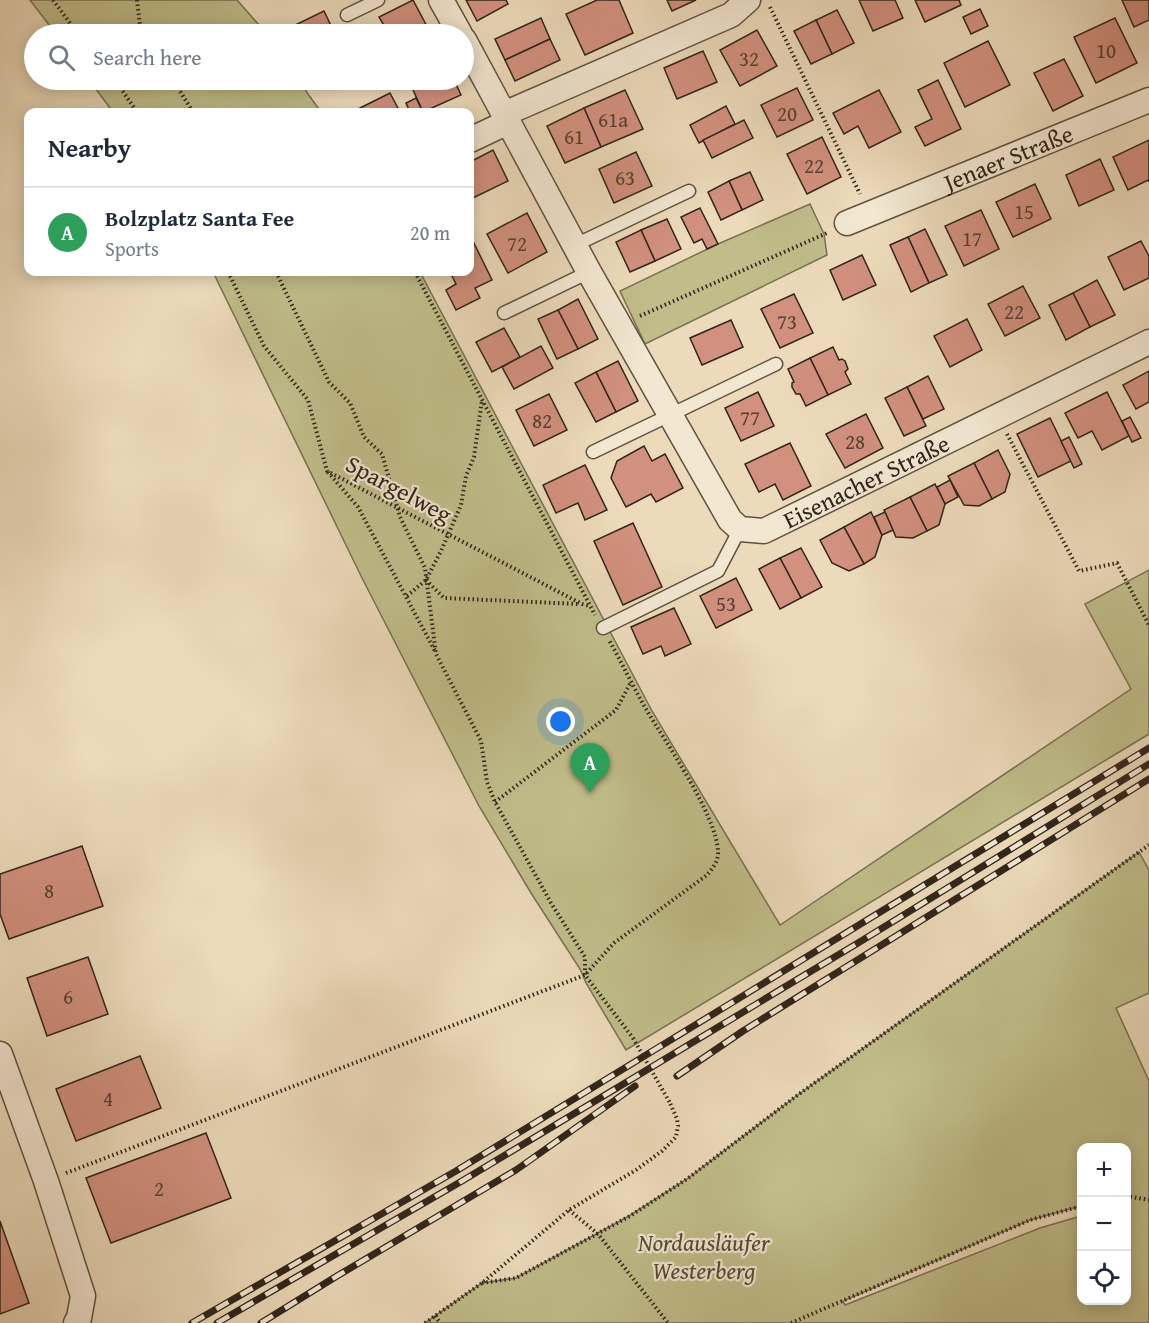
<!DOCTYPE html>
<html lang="en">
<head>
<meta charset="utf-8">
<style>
  body { margin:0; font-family:"Gentium Book Plus",serif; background:#f6f6f7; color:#1f2937 }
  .controls { position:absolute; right:18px; bottom:18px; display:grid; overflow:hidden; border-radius:12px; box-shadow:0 3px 15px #0003 }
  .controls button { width:54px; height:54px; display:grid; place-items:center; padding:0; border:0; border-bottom:2px solid #e0e1e3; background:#fff; color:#1f2937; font:30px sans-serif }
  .you { position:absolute; left:561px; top:722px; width:21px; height:21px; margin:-15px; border:4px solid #fff; border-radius:50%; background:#1a73e8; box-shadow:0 0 0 9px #1a73e833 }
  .badge { display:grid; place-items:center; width:39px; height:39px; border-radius:50%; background:#b45309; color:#fff; font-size:20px; font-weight:700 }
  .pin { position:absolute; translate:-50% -50px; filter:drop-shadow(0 2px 3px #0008) }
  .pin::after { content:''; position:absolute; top:32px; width:21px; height:18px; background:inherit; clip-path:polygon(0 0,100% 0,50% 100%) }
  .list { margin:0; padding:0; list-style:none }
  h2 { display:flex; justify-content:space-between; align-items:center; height:78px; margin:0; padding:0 24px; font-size:26px }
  h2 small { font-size:20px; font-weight:400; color:#747a83 }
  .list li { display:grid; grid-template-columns:39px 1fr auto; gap:18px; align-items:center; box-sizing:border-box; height:90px; padding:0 24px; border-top:2px solid #e0e1e3 }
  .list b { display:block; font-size:22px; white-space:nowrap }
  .list p { margin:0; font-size:20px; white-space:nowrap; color:#747a83 }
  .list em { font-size:20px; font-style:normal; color:#747a83 }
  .icon { flex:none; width:33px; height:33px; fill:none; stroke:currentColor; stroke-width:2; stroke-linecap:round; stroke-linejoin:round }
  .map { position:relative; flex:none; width:1149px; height:1323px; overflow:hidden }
  .search { position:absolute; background:#fff; box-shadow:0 3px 15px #0003; left:24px; top:24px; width:450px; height:66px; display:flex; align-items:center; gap:15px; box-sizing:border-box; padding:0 21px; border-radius:33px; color:#747a83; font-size:22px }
  .panel { position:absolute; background:#fff; box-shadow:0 3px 15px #0003; left:24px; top:108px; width:450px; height:168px; border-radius:12px }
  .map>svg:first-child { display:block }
</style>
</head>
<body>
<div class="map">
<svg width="1149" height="1323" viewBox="0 0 1149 1323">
  <rect width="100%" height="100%" fill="#ecdaba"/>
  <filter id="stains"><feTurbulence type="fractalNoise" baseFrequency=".00333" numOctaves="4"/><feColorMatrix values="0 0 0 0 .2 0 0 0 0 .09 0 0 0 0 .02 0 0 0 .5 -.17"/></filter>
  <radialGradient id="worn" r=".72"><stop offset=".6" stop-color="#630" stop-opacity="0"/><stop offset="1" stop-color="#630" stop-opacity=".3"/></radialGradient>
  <g fill="#c0bd8a" stroke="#787052" stroke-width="1.5" fill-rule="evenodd">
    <path d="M30 0H237L267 34H56Z"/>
    <path d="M89 80H298L321 112H113Z"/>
    <path d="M810 204 824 234 827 255 645 344 620 291 718 244Z"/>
    <path d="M213 272H420L652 711 780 925 1131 689 1085 604 1149 570V734L626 1050 586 983 580 969 531 893 479 806 362 578Z"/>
    <path d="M1139 852 1149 870V993L1116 1008 1149 1081V1323H425L482 1283 516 1278 629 1216 687 1179 799 1094ZM1082 1148H1126V1300H1082L1081 1216 1040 1228 845 1305 843 1301 1030 1220 1081 1206Z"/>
  </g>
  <g fill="#d2907e" stroke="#302419" stroke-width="1.5">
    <path d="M413 0 431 34H389L379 17Z"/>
    <path d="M466 0H506L508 4 477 21Z"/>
    <path d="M597 0H619L633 33 585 55 566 14Z"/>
    <path d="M667 0H696L672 11Z"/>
    <path d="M859 0H895L903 18 873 31Z"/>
    <path d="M915 0H959L961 5 925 22Z"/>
    <path d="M1122 0H1149V20L1134 27Z"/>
    <path d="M980 9 988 26 971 34 963 17Z"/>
    <path d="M837 10 854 43 832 54 816 20Z"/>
    <path d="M324 11 335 34H295L291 27Z"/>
    <path d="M541 18 550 39 505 60 495 39Z"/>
    <path d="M1115 18 1137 63 1096 83 1074 37Z"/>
    <path d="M816 20 832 54 811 64 794 31Z"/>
    <path d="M757 30 777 66 740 86 720 50Z"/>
    <path d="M550 39 560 60 515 81 505 60Z"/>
    <path d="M988 41 1010 85 965 107 944 63Z"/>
    <path d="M703 51 717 82 677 99 664 68Z"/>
    <path d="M1064 59 1083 96 1053 111 1034 73Z"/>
    <path d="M412 80H454L461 95 423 112 409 81Z"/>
    <path d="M938 80 961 129 925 146 915 127 932 119 918 90Z"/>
    <path d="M797 88 813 120 777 137 761 105Z"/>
    <path d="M625 90 643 129 601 147 584 108Z"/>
    <path d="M879 90 901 132 869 148 858 126 844 134 833 113Z"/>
    <path d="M390 93 400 112H352Z"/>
    <path d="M416 98 423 112H410L406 103Z"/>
    <path d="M726 106 735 124 699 143 690 125Z"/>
    <path d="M584 108 601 147 565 163 547 126Z"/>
    <path d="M744 120 753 138 712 158 703 140Z"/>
    <path d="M822 137 841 177 807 194 787 154Z"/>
    <path d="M1149 140V182L1148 180 1128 190 1113 157Z"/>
    <path d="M493 150 508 181 473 198 470 191V162Z"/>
    <path d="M636 152 652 186 614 203 599 169Z"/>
    <path d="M1100 159 1114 190 1079 206 1066 175Z"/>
    <path d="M750 172 763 200 742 210 729 181Z"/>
    <path d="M729 181 742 210 721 220 708 192Z"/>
    <path d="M1035 184 1051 219 1013 237 996 202Z"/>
    <path d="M700 208 718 244 707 249 702 239 694 243 681 217Z"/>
    <path d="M981 210 999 249 964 266 945 226Z"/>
    <path d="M527 213 547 252 508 273 487 234Z"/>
    <path d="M667 219 681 249 655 261 641 230Z"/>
    <path d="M925 229 947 275 929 283 908 237Z"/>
    <path d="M641 230 655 261 630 272 616 242Z"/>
    <path d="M470 235 492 280 475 288 480 298 456 310 446 290 456 284 450 272H470Z"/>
    <path d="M908 237 929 283 911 292 890 245Z"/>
    <path d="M1141 241 1149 256V278L1124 290 1108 257Z"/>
    <path d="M862 255 876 285 843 300 830 270Z"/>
    <path d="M1097 280 1115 315 1090 327 1073 293Z"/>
    <path d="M1023 286 1040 318 1005 336 988 304Z"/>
    <path d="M1073 293 1090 327 1066 340 1049 305Z"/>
    <path d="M794 294 813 333 780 348 761 309Z"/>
    <path d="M578 299 598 339 578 349 558 310Z"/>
    <path d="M558 310 578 349 557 359 538 319Z"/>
    <path d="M967 319 982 350 950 367 934 336Z"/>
    <path d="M731 320 743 347 702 365 690 338Z"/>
    <path d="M504 328 520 357 492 372 476 342Z"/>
    <path d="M541 346 553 368 514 389 502 367Z"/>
    <path d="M833 347 839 360 842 359 845 361 848 369 845 372 851 384 828 395 810 358Z"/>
    <path d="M810 358 828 395 806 406 800 394H796L792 387V383L794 382 788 369Z"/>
    <path d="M618 361 638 401 616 412 596 372Z"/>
    <path d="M1149 371V402L1136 409 1123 385Z"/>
    <path d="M596 372 616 412 596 422 575 383Z"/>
    <path d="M928 376 944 409 923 419 907 387Z"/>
    <path d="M907 387 926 426 904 436 885 398Z"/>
    <path d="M758 392 774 426 741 441 725 408Z"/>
    <path d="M1107 392 1129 436 1102 450 1092 431 1078 438 1065 413Z"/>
    <path d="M549 394 567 430 534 446 516 410Z"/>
    <path d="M866 414 883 448 845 468 826 434Z"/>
    <path d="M1130 417 1141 438 1132 442 1122 421Z"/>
    <path d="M1050 418 1071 461 1038 477 1017 434Z"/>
    <path d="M1069 437 1082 464 1074 468 1061 441Z"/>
    <path d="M790 443 811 486 783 500 775 484 759 492 745 464Z"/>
    <path d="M644 446 652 461 665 454 683 488 656 502 651 494 626 507 611 478 617 461Z"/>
    <path d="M998 450 1010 474 1005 492 992 499 974 463Z"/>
    <path d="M974 463 992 499 979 506 964 505 948 476Z"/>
    <path d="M585 465 607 510 585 520 578 503 556 513 543 485Z"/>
    <path d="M950 480 958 497 945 504 937 487Z"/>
    <path d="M935 484 945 504 939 525 927 531 910 497Z"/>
    <path d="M910 497 927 531 913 538 896 537 884 510Z"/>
    <path d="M871 512 882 535 875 557 864 564 844 527Z"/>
    <path d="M885 512 893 530 882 535 874 517Z"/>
    <path d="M633 523 662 587 623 605 594 541Z"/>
    <path d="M844 527 864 564 849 571 832 563 820 540Z"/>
    <path d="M801 548 822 587 801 598 780 558Z"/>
    <path d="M780 558 801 598 780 609 759 569Z"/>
    <path d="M736 578 752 610 716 628 700 596Z"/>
    <path d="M674 608 691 644 665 656 661 646 643 654 631 627Z"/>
    <path d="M82 846 103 906 9 939 0 914V874Z"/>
    <path d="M88 957 108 1014 47 1036 27 978Z"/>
    <path d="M140 1056 161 1108 76 1141 56 1089Z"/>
    <path d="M206 1133 231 1198 111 1243 86 1178Z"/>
    <path d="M0 1221 29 1303 0 1314Z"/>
  </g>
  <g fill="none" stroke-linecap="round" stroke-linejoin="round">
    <defs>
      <g id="service">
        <path d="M347 15 378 0"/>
        <path d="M575 245 689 191"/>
        <path d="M504 313 589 272"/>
        <path d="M593 452 776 364"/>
        <path d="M603 628 718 571 740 529"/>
      </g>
      <g id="minor">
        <path d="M441 0 460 34"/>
        <path id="s1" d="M464 40 589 272 730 520 740 529 764 531 1149 342"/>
        <path d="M504 114 731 15 748 0"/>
        <path d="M470 140 508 122"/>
        <path id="s2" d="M847 223 1149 100"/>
        <path d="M0 1054 46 1181 83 1296 79 1318 76 1323"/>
      </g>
    </defs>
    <use href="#service" stroke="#5f5241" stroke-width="15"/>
    <use href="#minor" stroke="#5f5241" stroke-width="27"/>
    <g stroke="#302419" stroke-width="4" stroke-dasharray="1.5 3" stroke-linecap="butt">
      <path d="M53 0 78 34"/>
      <path d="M137 0 141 34"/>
      <path d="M770 7 860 194"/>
      <path d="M115 80 137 112"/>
      <path d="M173 80 193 112"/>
      <path d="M228 272 264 346 308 400 327 471 582 604 590 606"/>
      <path d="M276 272 329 382 350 403 364 437 382 454 400 517 425 568 436 654 481 741 487 782 495 802 551 903 585 957V975L633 1038"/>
      <path d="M415 272 595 615"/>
      <path d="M640 316 827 233"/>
      <path d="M1007 434 1079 571 1117 563 1149 625"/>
      <path d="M328 472 358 507 435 651"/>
      <path d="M426 580 444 598 578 604"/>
      <path d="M407 596 426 580 441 551 461 505 466 476 474 457 482 400"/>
      <path d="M495 802 616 710 631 682"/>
      <path d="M66 1173 585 975 614 943 707 875C713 868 719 860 718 851 716 814 666 743 646 709 633 687 622 663 609 640"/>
      <path d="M1126 1196 1149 1200"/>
      <path d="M569 1210 598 1234 668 1323"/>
      <path d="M482 1283 516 1278 630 1216 687 1179 799 1094 1149 845"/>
      <path d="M435 1316 440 1323"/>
      <path d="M425 1323 482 1283 569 1210 636 1170 662 1151 676 1137 678 1126 677 1119 670 1103"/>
      <path d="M791 1323 1030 1220 1082 1206"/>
    </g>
    <use href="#service" stroke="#f3e7d2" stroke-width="12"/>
    <use href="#minor" stroke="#f3e7d2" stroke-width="24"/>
    <defs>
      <g id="rail">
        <path d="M677 1076 743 1031 1149 779"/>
        <path d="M192 1323 456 1171 1149 748"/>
        <path d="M217 1323 462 1181 858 943 1149 764"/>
        <path d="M261 1323 337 1276 516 1170 635 1086"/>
      </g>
    </defs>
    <use href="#rail" stroke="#302419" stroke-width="7"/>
    <use href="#rail" stroke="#f3e7d2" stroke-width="4.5" stroke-dasharray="14" stroke-linecap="butt"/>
    <path stroke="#302419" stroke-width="4" stroke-dasharray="1.5 3" stroke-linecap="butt" d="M633 1038 670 1103"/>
  </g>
  <g text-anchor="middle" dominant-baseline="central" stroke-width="4.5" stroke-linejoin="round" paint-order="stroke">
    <g font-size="21" fill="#583f32">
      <text x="1106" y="50">10</text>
      <text x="749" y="58">32</text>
      <text x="787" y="113">20</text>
      <text x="613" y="119">61a</text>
      <text x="574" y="136">61</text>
      <text x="814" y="165">22</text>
      <text x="625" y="177">63</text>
      <text x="1024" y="211">15</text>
      <text x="972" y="238">17</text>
      <text x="517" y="243">72</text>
      <text x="1014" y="311">22</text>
      <text x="787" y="321">73</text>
      <text x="750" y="417">77</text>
      <text x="542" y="420">82</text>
      <text x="855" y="441">28</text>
      <text x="726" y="603">53</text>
      <text x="49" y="890">8</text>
      <text x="68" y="996">6</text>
      <text x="108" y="1098">4</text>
      <text x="159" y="1188">2</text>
    </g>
    <g font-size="24" fill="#302419" stroke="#f3e7d2">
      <text stroke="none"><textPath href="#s2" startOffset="174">Jenaer Straße</textPath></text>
      <text stroke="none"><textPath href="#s1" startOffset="700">Eisenacher Straße</textPath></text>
      <text transform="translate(399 489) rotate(28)">Spargelweg</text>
    </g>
    <g font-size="24" font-style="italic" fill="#544a35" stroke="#f3e7d2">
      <text x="704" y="1242">Nordausläufer<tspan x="704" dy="28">Westerberg</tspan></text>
    </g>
  </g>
  <rect width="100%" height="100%" filter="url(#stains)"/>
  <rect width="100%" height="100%" fill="url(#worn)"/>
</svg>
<div class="controls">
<button>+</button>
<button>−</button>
<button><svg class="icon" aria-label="locate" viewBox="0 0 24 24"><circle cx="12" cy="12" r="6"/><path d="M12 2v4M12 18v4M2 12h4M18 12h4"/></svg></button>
</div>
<div class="you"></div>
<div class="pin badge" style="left:590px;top:793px;background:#2e9e5b">A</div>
<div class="search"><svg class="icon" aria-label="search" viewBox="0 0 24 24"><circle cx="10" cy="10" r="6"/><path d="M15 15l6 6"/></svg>Search here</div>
<section class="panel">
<h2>Nearby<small></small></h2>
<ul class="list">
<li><span class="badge" style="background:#2e9e5b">A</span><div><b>Bolzplatz Santa Fee</b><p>Sports</p></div><em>20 m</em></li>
</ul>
</section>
</div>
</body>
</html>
